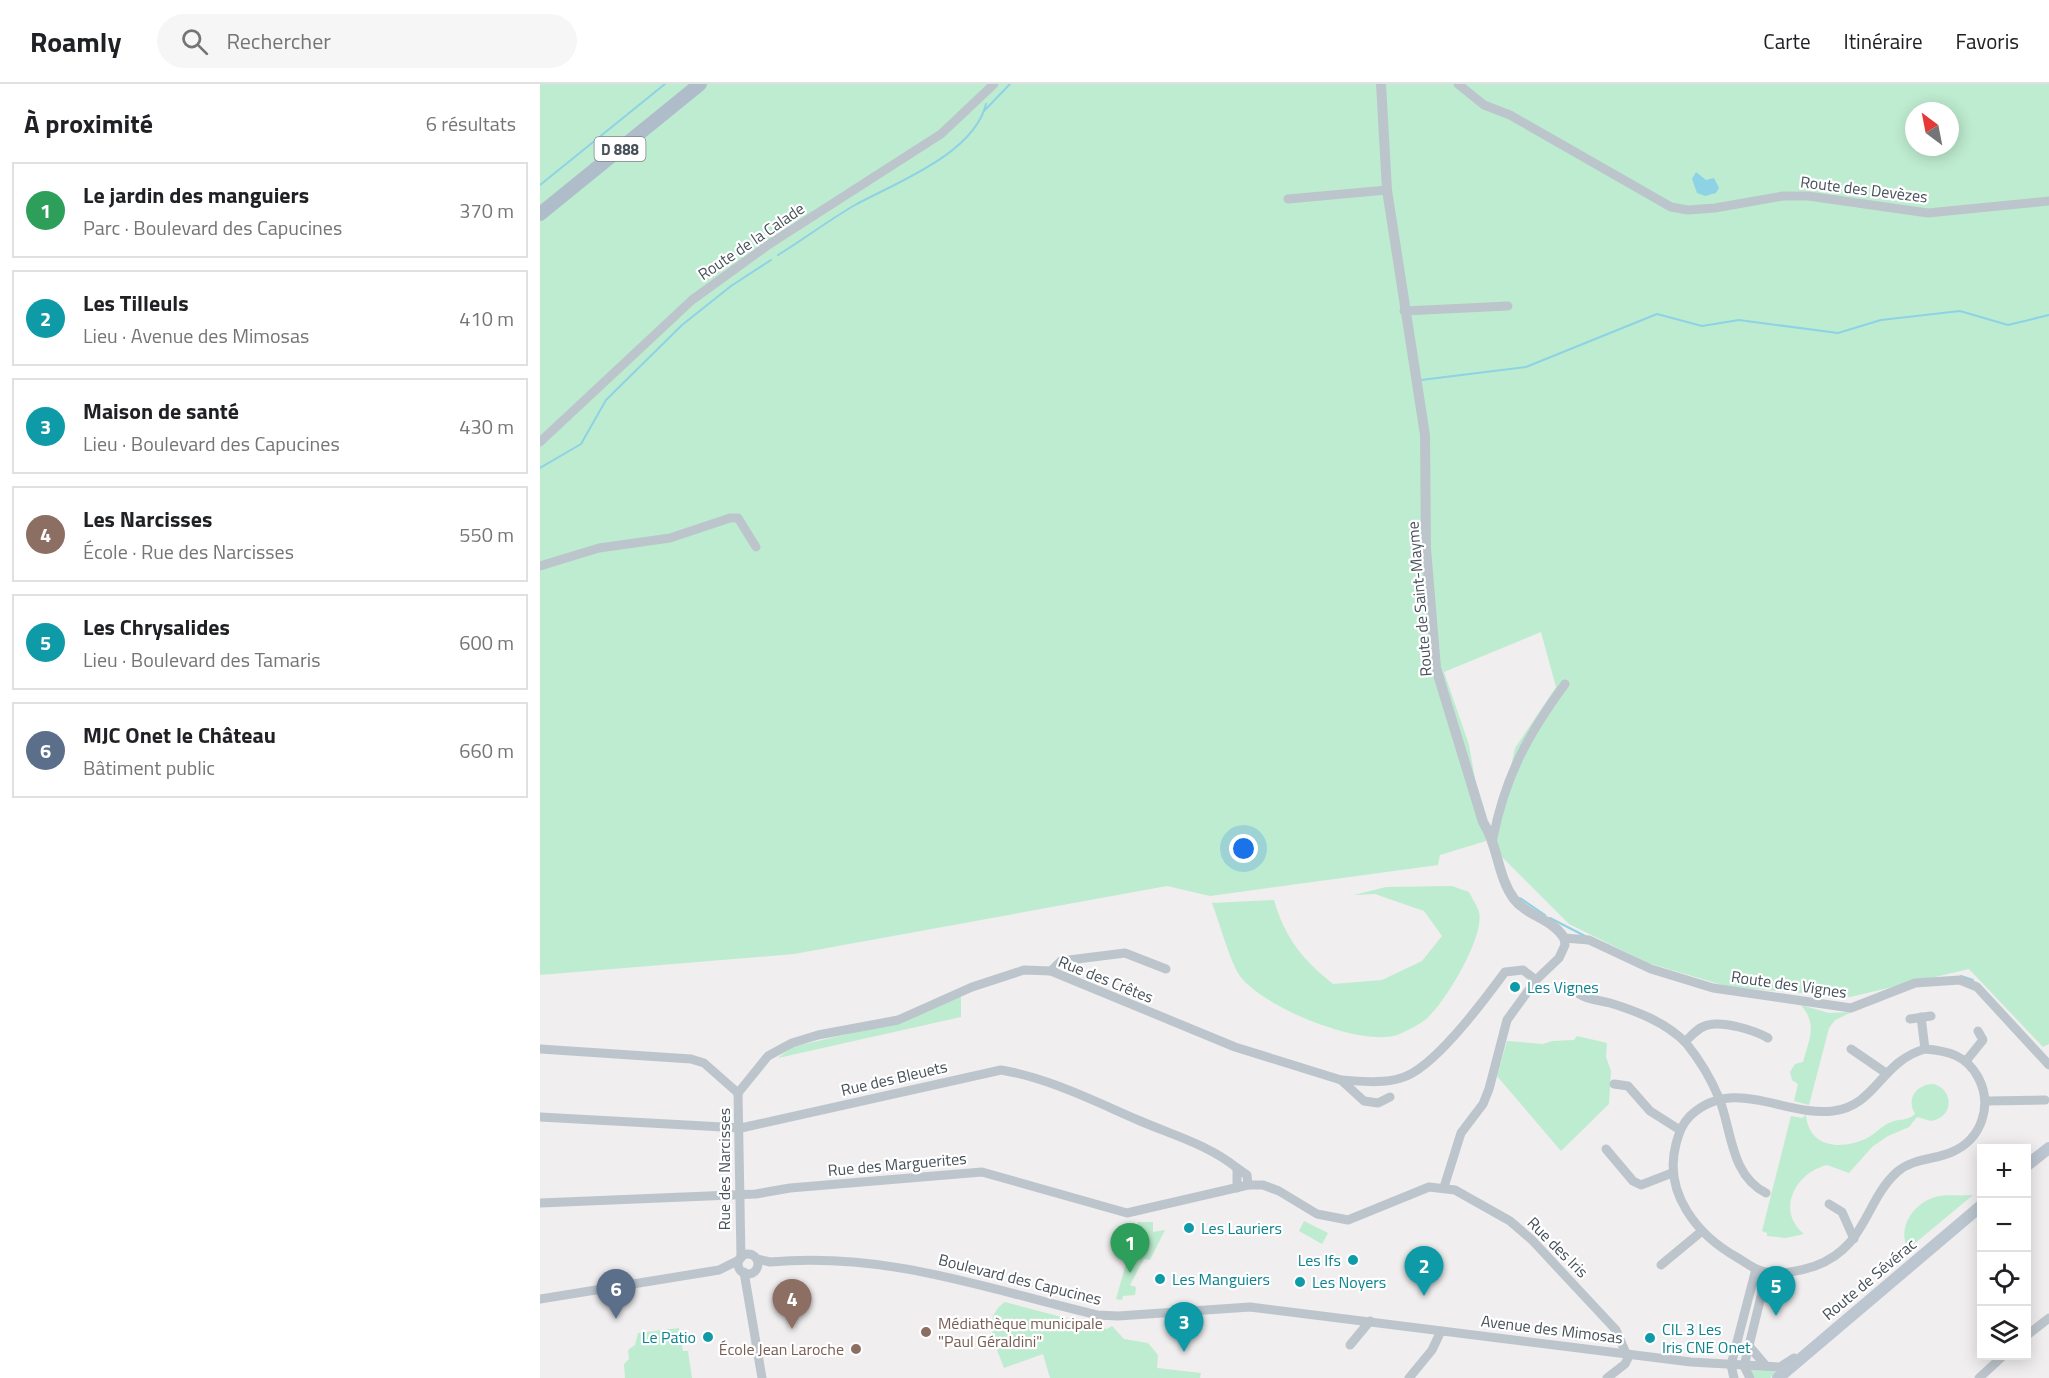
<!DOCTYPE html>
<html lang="fr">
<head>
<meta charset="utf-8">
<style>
  body { margin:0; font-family:"Titillium Web",sans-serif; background:#f6f6f6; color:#202124 }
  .controls { position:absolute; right:18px; bottom:18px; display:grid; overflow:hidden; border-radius:0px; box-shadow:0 3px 15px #0003 }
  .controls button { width:54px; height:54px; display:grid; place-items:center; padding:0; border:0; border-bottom:2px solid #e0e0e0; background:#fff; color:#202124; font:30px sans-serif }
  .compass { position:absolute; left:1365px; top:18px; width:54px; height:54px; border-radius:50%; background:#fff; box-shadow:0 3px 15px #0003; rotate:328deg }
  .you { position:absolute; left:704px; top:765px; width:21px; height:21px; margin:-15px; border:4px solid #fff; border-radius:50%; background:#1a73e8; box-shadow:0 0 0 9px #1a73e833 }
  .badge { display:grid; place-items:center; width:39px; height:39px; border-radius:50%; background:#ea580c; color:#fff; font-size:20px; font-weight:700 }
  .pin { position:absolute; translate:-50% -50px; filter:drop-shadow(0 2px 3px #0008) }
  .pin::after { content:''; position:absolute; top:32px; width:21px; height:18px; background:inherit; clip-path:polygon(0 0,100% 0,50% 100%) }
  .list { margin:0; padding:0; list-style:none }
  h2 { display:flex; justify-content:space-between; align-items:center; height:78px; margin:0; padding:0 24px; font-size:26px }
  h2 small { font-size:20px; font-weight:400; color:#757577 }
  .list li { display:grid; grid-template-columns:39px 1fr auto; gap:18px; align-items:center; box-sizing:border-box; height:96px; margin:0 12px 12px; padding:0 12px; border:2px solid #e0e0e0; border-radius:0px }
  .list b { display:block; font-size:22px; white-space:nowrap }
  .list p { margin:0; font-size:20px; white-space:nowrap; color:#757577 }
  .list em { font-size:20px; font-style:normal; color:#757577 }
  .icon { flex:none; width:33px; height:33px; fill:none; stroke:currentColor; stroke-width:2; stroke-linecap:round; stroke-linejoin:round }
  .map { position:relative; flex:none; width:1509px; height:1294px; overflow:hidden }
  header { display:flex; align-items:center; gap:36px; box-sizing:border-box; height:84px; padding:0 30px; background:#fff; border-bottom:2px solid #e0e0e0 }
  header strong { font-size:28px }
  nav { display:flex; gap:33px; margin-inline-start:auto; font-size:21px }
  .search { width:420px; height:54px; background:#f6f6f6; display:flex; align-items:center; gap:15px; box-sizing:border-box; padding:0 21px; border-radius:33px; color:#757577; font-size:22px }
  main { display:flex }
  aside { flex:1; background:#fff }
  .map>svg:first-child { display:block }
</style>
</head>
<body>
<header>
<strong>Roamly</strong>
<div class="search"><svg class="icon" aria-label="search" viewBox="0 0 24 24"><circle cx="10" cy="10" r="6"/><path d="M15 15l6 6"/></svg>Rechercher</div>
<nav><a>Carte</a><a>Itinéraire</a><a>Favoris</a></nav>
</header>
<main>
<aside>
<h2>À proximité<small>6 résultats</small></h2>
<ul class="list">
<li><span class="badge" style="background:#2e9e5b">1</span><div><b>Le jardin des manguiers</b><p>Parc · Boulevard des Capucines</p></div><em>370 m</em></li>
<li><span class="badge" style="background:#0f9aa8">2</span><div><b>Les Tilleuls</b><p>Lieu · Avenue des Mimosas</p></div><em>410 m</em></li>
<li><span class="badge" style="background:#0f9aa8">3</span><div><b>Maison de santé</b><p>Lieu · Boulevard des Capucines</p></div><em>430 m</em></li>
<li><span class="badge" style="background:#8d6e63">4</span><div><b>Les Narcisses</b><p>École · Rue des Narcisses</p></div><em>550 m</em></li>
<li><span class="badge" style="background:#0f9aa8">5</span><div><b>Les Chrysalides</b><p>Lieu · Boulevard des Tamaris</p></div><em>600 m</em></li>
<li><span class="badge" style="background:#5c6f8a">6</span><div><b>MJC Onet le Château</b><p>Bâtiment public</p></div><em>660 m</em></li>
</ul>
</aside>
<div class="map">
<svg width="1509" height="1294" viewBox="0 0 1509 1294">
  <rect width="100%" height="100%" fill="#f0eeee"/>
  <g fill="#beecd0" fill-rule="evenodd">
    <path d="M0 0H1509V960L1503 963 1429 885 1310 913 1189 903 1108 879 1029 840 953 764 975 664 1016 603 1001 548 904 588 929 661 946 757 900 771 898 781 670 812 627 802 254 870 0 891ZM1374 27H1410V63H1374Z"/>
    <path d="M912 802 929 808C932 814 937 822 939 828 945 853 904 921 885 936 878 941 865 948 857 951 819 963 723 923 700 892 690 878 679 837 672 819L734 816C745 854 762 875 793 900L842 896 882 877 902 852 884 827 835 810 814 811 846 803Z"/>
    <path d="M421 912V933L238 974 252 963 338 943Z"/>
    <path d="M1261 921 1289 929 1312 928 1295 936 1289 944 1269 1021 1254 1017 1258 1000 1252 996 1250 988 1255 980 1263 978C1269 955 1278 941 1261 921Z"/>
    <path d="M1037 952 1067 959 1066 973 1071 987 1069 1020 1021 1067 957 992 967 957 1003 960 1012 957 1034 956Z"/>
    <path d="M1394 1000C1415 1007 1413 1034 1391 1037L1377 1033 1369 1043 1348 1052 1332 1063 1309 1089 1287 1081C1256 1088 1235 1127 1264 1150L1246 1154 1227 1152V1149L1222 1147 1251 1032 1262 1034 1266 1031C1269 1066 1305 1066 1329 1053 1336 1049 1342 1042 1349 1039 1359 1034 1366 1038 1375 1030 1366 1015 1376 1000 1394 1000Z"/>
    <path d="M1433 1111 1368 1165C1357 1143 1373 1120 1395 1113 1406 1110 1421 1112 1433 1111Z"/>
    <path d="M764 1137 788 1149 782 1160 759 1147Z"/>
    <path d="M598 1138H613V1148L625 1146 610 1176 604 1175 590 1201 596 1203 595 1211 583 1212 582 1216 576 1215Z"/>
    <path d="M465 1218 567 1245 572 1242 584 1255 608 1259 618 1271 617 1284 661 1289 660 1294H510L503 1270 464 1284C456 1261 440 1235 465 1218Z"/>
    <path d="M139 1244 143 1267H148L152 1294H85L84 1280 89 1275 88 1266 95 1261 98 1249Z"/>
    <path d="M1209 1285 1238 1287 1230 1294H1215Z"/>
  </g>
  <path fill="#8ed2e6" d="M1156 88 1166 96 1174 94 1179 104 1176 109 1165 112 1157 109 1152 95Z"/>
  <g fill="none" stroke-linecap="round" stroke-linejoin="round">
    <g stroke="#8ed2e6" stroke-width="2">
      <path d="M444 27 470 0"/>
      <path d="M0 101 125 0"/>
      <path d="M238 171C264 155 289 136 315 121 355 99 434 70 446 20"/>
      <path d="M881 296 986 283 1117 230 1162 242 1199 236 1298 249 1341 236 1420 227 1468 241 1509 231"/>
      <path d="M0 384 41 360 66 316 142 241 191 202 231 176"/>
      <path d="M980 814 1005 831"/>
      <path d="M1010 834 1045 852"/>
      <path d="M1421 892 1433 896"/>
    </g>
    <g stroke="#bdc5cc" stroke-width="9">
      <path d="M918 0 944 21 970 31 1131 123 1148 126 1175 124 1243 112H1268L1388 129 1509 117"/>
      <path d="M748 115 847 106"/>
      <path d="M864 227 968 222"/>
      <path d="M0 358 152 216 228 161 401 50 454 0"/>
      <path d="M0 482 59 464 130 454 190 434H198L216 463"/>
      <path d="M953 754C965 693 988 650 1025 600"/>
      <path d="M511 887 521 877 585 869 626 885"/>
      <path d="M1039 910C1048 916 1059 916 1070 919 1096 927 1126 938 1146 959 1159 975 1171 995 1179 1014 1192 1046 1190 1091 1226 1109"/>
      <path d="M1381 933 1385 965"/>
      <path d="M1370 935 1391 932"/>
      <path d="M1145 958C1151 952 1158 943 1168 941 1184 937 1214 946 1228 954"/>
      <path d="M0 965 151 975 164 979 198 1009"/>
      <path d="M1311 965 1346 989"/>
      <path d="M1385 965C1408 967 1426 971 1438 993 1453 1021 1442 1055 1412 1068 1394 1076 1373 1074 1357 1088 1324 1118 1327 1163 1275 1182 1261 1187 1237 1192 1222 1187 1213 1185 1205 1178 1198 1174 1157 1151 1123 1109 1136 1060 1139 1049 1142 1040 1150 1032 1194 991 1244 1033 1293 1027 1336 1022 1341 977 1385 965Z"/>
      <path d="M1426 977 1443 956 1438 947"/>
      <path d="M801 996C820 997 842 1000 861 994 893 986 945 915 965 888L983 886 996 896"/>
      <path d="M1074 1000 1088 1002 1110 1027 1140 1046"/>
      <path d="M198 1009 228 972 252 959 278 951 358 936 432 903 484 886 511 887 695 963 801 996 824 1017 838 1019 850 1013"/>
      <path d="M198 1009 201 1174"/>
      <path d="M1447 1017 1505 1016"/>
      <path d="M0 1033 201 1044 461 986C509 994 554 1017 598 1036 632 1051 667 1060 697 1084"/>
      <path d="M1066 1065 1093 1097 1101 1101 1132 1089"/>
      <path d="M904 1103 921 1049 943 1020 949 1005 967 936 996 896 1019 874 1025 861 1024 854 1049 856 1111 885 1173 904 1311 924 1375 899 1420 896 1437 903 1509 981"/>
      <path d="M697 1104V1084L707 1091 708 1101"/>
      <path d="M0 1119 216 1110 250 1104 442 1088 587 1129 708 1101H723L739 1107 777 1130 808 1136 889 1103 915 1106 970 1137 992 1156 1076 1246 1088 1274 1085 1280 1067 1294"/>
      <path d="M1289 1120 1302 1128 1314 1155"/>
      <circle cx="208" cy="1180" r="10"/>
      <path d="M217 1175 230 1178C349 1168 444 1204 557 1231L578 1232 710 1223 1151 1278 1240 1283 1254 1274"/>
      <path d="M1121 1181 1162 1147"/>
      <path d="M204 1188 222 1294"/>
      <path d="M0 1215 179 1186 199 1176"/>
      <path d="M1486 1252 1509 1234"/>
      <path d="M810 1261 830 1237"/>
      <path d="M1209 1262 1226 1282"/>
      <path d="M1204 1282 1227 1188"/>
      <path d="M1204 1282 1210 1294"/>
      <path d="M869 1294 892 1266 901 1247"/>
      <path d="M1194 1294 1191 1281 1216 1185"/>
      <path d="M1439 1294 1463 1272"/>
    </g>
    <path stroke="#bdc5cc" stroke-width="10" d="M841 0 847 106 885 351 886 465 896 584 943 738C959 763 957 792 974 815 987 832 1013 835 1024 854"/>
    <g stroke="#bcc6d0" stroke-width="12">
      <path d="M1486 1082 1509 1064"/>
      <path d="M1238 1294 1442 1121"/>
    </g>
    <path stroke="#afbdcb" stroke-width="14" d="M0 130 160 0"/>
  </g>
  <g fill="#0f9aa8" stroke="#fff" stroke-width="2">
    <circle cx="975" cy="903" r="6"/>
    <circle cx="649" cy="1144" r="6"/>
    <circle cx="813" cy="1176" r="6"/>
    <circle cx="620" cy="1195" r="6"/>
    <circle cx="760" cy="1198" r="6"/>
    <circle cx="168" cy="1253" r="6"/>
    <circle cx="1110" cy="1254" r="6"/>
  </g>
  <g fill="#8d6e63" stroke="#fff" stroke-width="2">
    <circle cx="386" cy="1248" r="6"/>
    <circle cx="316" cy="1265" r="6"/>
  </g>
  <g text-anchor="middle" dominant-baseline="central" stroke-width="4.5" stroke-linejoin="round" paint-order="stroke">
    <rect fill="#fff" stroke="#7e858c" stroke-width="1.5" x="54.5" y="53" width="51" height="24" rx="4.5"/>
    <g font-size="15" font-weight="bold" fill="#47515a">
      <text x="80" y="65">D 888</text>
    </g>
    <g font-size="16" fill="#47515a" stroke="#fff">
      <text transform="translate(1324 105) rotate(7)">Route des Devèzes</text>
      <text transform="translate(211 157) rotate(-34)">Route de la Calade</text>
      <text transform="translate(879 515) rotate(-95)">Route de Saint-Mayme</text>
      <text transform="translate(566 895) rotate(22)">Rue des Crêtes</text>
      <text transform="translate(1249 900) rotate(8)">Route des Vignes</text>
      <text transform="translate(354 994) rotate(-13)">Rue des Bleuets</text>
      <text transform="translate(357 1080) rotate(-5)">Rue des Marguerites</text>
      <text transform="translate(184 1085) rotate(-90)">Rue des Narcisses</text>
      <text transform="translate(1018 1163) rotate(45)">Rue des Iris</text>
      <text transform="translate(480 1195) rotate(14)">Boulevard des Capucines</text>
      <text transform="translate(1329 1195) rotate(-40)">Route de Sévérac</text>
      <text transform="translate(1012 1245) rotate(7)">Avenue des Mimosas</text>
    </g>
    <g font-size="16" fill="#0d838f" stroke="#fff" text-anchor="start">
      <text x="987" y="903">Les Vignes</text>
      <text x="661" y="1144">Les Lauriers</text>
      <text x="801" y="1176" text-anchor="end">Les Ifs</text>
      <text x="632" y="1195">Les Manguiers</text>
      <text x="772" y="1198">Les Noyers</text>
      <text x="1122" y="1245">CIL 3 Les<tspan x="1122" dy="18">Iris CNE Onet</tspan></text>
      <text x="156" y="1253" text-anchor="end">Le Patio</text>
    </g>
    <g font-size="16" fill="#785e54" stroke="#fff" text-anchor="start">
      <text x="398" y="1239">Médiathèque municipale<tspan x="398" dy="18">"Paul Géraldini"</tspan></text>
      <text x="304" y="1265" text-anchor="end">École Jean Laroche</text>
    </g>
  </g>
</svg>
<div class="controls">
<button>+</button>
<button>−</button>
<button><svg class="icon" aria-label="locate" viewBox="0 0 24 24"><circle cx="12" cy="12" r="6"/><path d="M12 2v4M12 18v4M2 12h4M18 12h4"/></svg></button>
<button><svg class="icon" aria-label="layers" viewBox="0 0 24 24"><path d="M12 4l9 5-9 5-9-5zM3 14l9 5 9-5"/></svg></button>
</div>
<svg class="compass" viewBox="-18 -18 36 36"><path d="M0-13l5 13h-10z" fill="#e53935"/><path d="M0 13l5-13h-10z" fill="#757577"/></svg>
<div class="you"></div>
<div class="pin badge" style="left:590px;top:1189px;background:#2e9e5b">1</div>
<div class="pin badge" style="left:884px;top:1212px;background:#0f9aa8">2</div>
<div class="pin badge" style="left:644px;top:1268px;background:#0f9aa8">3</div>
<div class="pin badge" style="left:252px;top:1245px;background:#8d6e63">4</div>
<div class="pin badge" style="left:1236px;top:1232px;background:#0f9aa8">5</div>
<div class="pin badge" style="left:76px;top:1235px;background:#5c6f8a">6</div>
</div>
</main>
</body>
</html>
